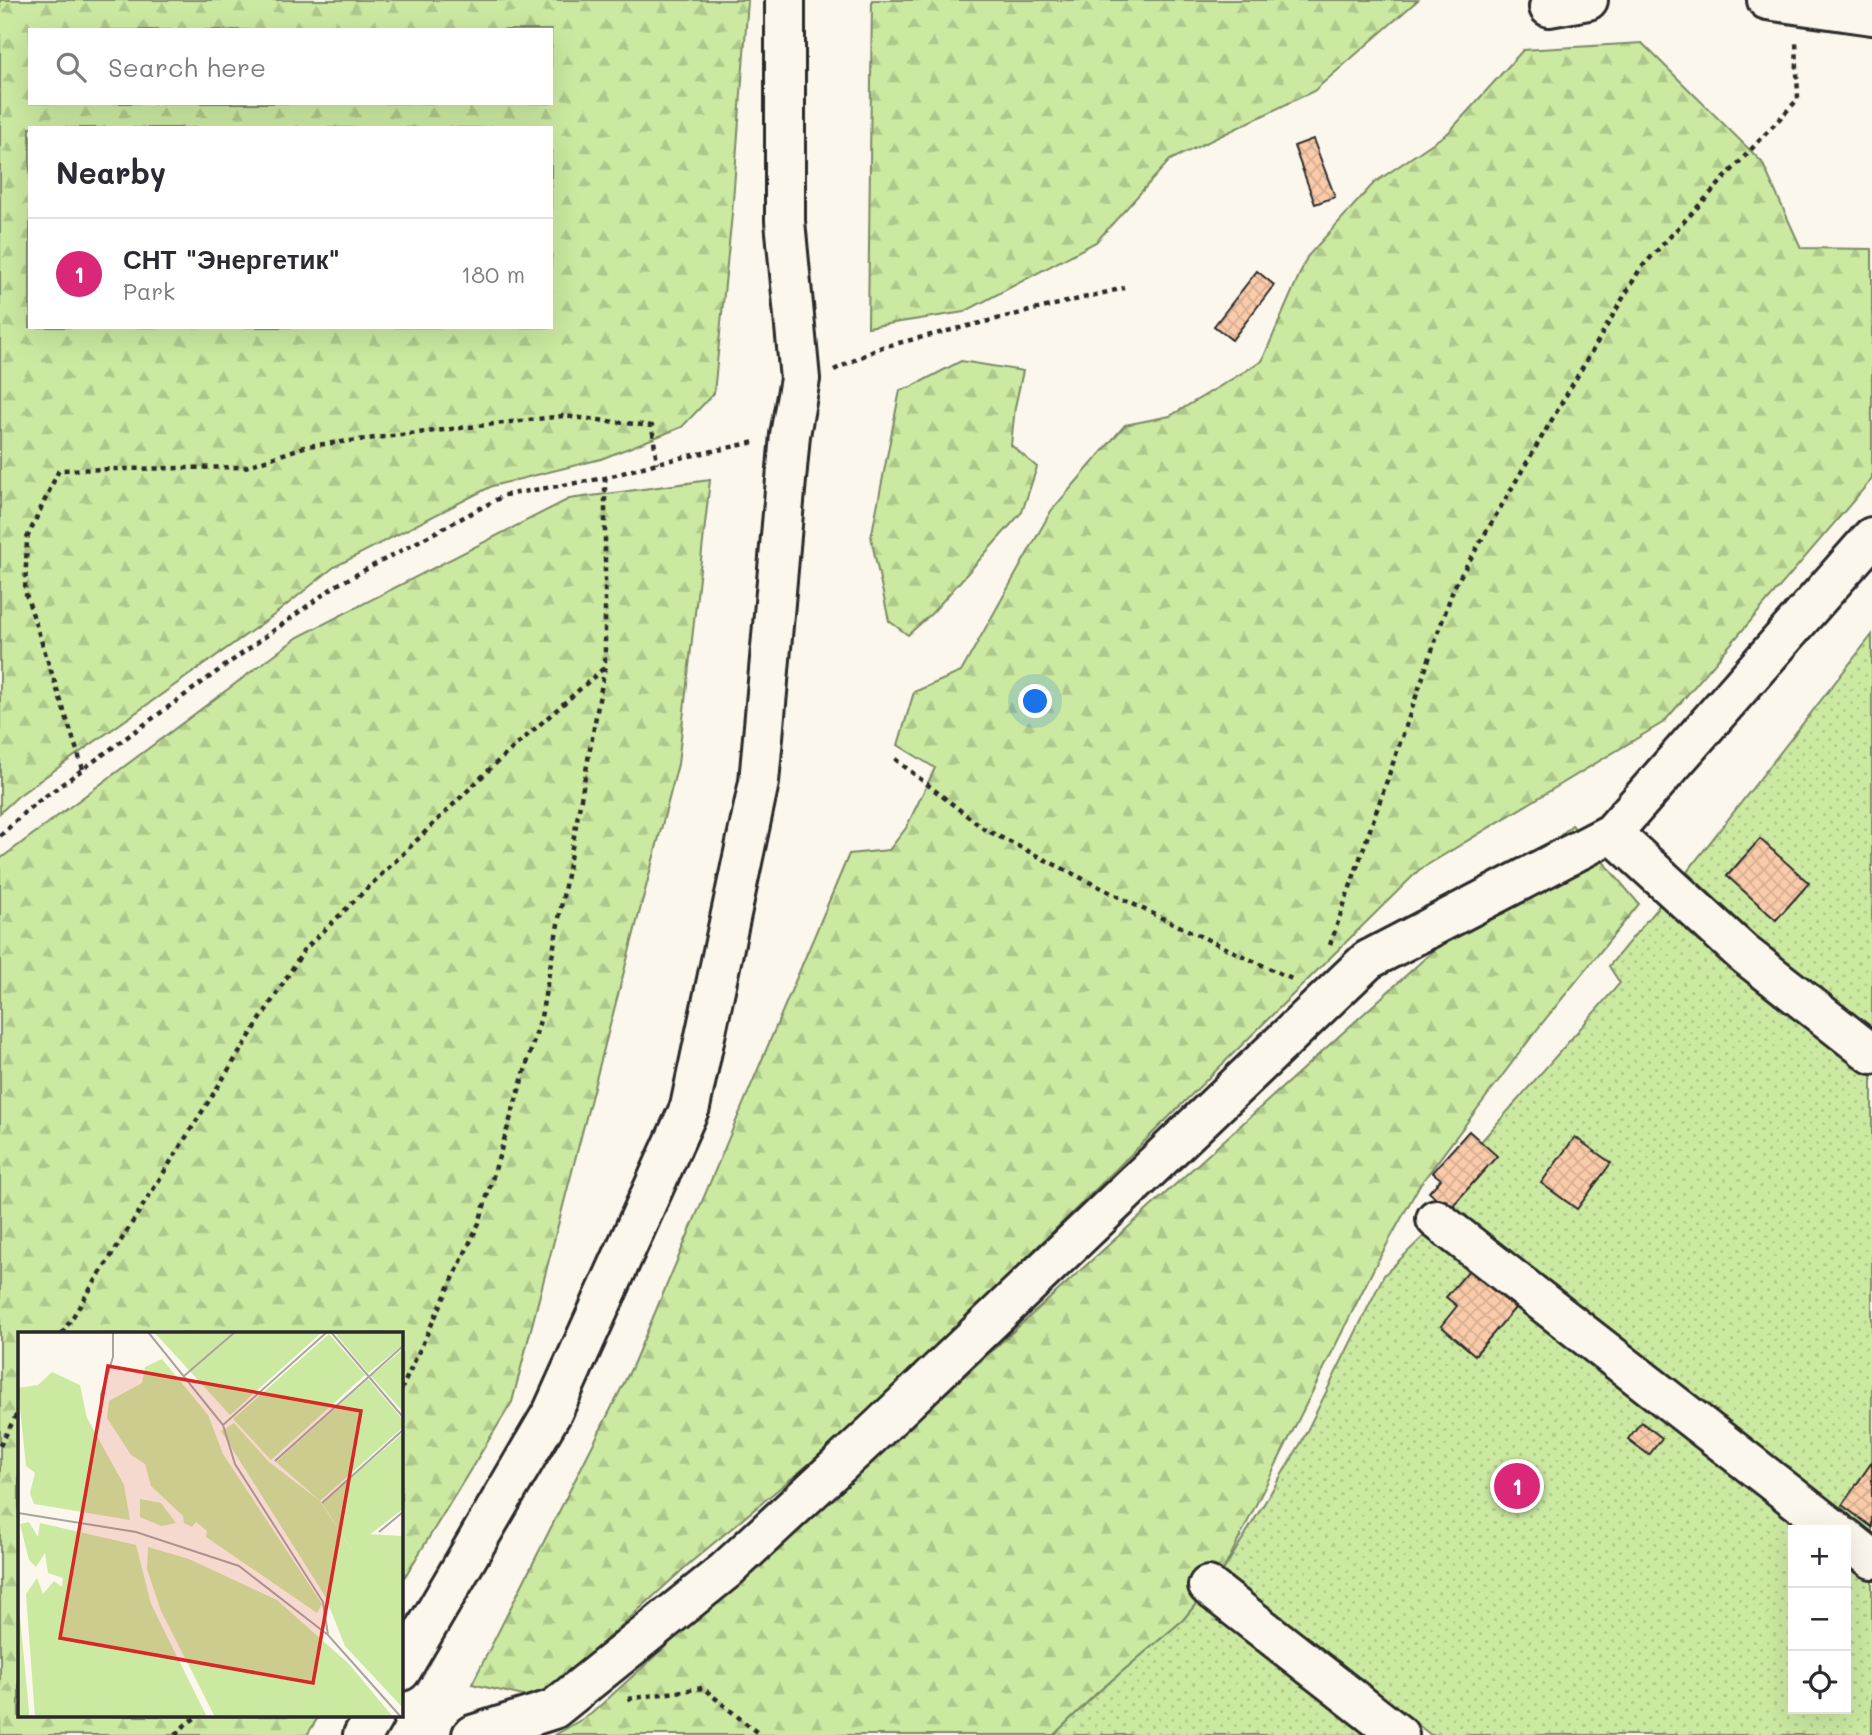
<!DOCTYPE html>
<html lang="en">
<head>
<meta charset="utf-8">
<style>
  body { margin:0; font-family:Mali,sans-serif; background:#f7f7f7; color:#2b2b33 }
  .controls { position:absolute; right:21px; bottom:21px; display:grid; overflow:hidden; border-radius:0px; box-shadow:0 7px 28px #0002 }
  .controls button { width:63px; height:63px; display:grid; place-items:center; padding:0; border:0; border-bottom:2px solid #e1e1e2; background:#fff; color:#2b2b33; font:35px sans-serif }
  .you { position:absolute; left:1036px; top:702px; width:24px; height:24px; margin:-18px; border:5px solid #fff; border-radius:50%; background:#1a73e8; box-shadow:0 0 0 10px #1a73e833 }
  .badge { display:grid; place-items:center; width:46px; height:46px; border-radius:50%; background:#db2777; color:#fff; font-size:23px; font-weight:700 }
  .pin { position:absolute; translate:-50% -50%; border:4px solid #fff; box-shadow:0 2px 7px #0006 }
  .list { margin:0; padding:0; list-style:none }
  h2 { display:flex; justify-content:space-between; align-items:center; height:91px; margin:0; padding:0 28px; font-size:30px }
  h2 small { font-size:23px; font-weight:400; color:#7c7c81 }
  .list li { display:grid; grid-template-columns:46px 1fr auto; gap:21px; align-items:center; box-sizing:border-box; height:112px; padding:0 28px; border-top:2px solid #e1e1e2 }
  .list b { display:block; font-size:26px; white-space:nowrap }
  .list p { margin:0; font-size:23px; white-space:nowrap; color:#7c7c81 }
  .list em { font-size:23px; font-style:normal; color:#7c7c81 }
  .icon { flex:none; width:38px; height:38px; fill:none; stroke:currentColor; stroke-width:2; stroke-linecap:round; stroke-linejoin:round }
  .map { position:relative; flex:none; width:1872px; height:1735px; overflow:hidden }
  .search { position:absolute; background:#fff; box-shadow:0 7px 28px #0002; left:28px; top:28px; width:525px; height:77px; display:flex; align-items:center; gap:18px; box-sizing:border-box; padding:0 24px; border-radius:0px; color:#7c7c81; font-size:26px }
  .panel { position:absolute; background:#fff; box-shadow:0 7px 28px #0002; left:28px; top:126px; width:525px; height:203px; border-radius:0px }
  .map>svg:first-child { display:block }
</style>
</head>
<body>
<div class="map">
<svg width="1872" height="1735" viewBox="0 0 1872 1735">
  <defs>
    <pattern id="forest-firs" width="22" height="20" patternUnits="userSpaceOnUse" patternTransform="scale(1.75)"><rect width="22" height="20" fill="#cbe9a1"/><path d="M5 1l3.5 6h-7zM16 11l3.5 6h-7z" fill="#aec88b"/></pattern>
    <pattern id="garden-dots" width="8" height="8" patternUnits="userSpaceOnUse" patternTransform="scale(1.75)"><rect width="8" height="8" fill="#cbe9a1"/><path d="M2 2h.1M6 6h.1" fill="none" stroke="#aec88b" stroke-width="1.8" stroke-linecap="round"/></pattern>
    <pattern id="building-cross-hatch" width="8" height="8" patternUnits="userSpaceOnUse" patternTransform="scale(1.75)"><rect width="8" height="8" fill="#facba9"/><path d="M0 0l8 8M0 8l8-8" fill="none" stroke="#d6ae92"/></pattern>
  </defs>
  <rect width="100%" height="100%" fill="#fbf7ec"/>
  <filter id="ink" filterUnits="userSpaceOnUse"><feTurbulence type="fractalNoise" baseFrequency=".0143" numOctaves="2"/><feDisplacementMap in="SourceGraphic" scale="14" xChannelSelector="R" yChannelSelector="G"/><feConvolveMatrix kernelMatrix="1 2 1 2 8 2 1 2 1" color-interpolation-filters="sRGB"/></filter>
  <g filter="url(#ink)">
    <g fill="url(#forest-firs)" stroke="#7b8a66" stroke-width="2" fill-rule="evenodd">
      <path d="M0 0H748L732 214 714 393 682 427 601 459 492 486 334 567 274 615 18 796 0 813ZM30 30H551V103H30ZM30 128H551V327H30Z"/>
      <path d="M872 0H1418L1314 91 1170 160 1096 242 964 312 868 327Z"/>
      <path d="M1642 43 1762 162 1801 248 1872 249V479L1664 722 1419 870 864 1418 691 1562 540 1700 472 1684 632 1367 849 854 889 850 906 828 935 768 898 745 914 692 961 672 1051 511 1125 425 1170 416 1262 361 1307 257 1374 183 1449 132 1523 50Z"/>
      <path d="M961 361 1023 371 1015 407 1011 445 1037 467 1022 512 932 613 908 635 889 621 871 538 900 390 911 387Z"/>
      <path d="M710 480 678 764 512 1402 401 1583V1334H19V1716H319L307 1735H0V859L298 637 569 499Z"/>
      <path d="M1572 825 1639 904 1539 1027 1419 1186 1374 1268 1223 1571 1183 1620 1097 1693 1054 1735H555L591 1714Z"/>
    </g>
    <g fill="url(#garden-dots)" stroke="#7b8a66" stroke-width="2">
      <path d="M1872 635V1033L1809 987 1687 872Z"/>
      <path d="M1667 896 1872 1068V1534L1579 1313 1437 1192 1620 983 1609 966Z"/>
      <path d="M1431 1229 1814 1530H1793V1709H1846V1555L1872 1576V1735H1431L1223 1571 1301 1443 1384 1275Z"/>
      <path d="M1210 1587 1392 1735H1054L1097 1693 1183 1620Z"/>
    </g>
    <g fill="url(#building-cross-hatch)" stroke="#2b2b2b" stroke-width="2">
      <path d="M1313 139 1335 197 1315 204 1294 146Z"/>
      <path d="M1257 271 1274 285 1232 340 1214 326Z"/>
      <path d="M1760 839 1809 883 1776 920 1727 876Z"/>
      <path d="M1469 1131 1497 1156 1449 1210 1429 1192 1441 1179 1432 1172Z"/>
      <path d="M1575 1137 1611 1163 1577 1209 1541 1183Z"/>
      <path d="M1470 1269 1515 1308 1475 1355 1441 1326 1457 1306 1446 1297Z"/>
      <path d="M1641 1422 1662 1438 1649 1455 1628 1439Z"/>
      <path d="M1872 1462V1527L1842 1505Z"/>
    </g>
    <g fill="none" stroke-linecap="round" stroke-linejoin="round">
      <defs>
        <g id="minor">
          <path d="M1767 0 1872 15"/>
          <path d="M1549 7 1588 0"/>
          <path d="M1612 833 1743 953 1872 1054"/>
          <path d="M1436 1219 1835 1530"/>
          <path d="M1846 1538 1872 1559"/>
          <path d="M1208 1586 1399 1735"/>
          <path d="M401 1671 553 1411 690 1107 759 782 790 435 800 379 785 221V0"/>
          <path d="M363 1735 374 1716"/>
          <path d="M472 1735 554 1709 725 1571 879 1428 1368 960 1612 833 1872 537"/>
        </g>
      </defs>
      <use href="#minor" stroke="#2b2b2b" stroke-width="44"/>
      <g stroke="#2b2b2b" stroke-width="4.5" stroke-dasharray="5 5" stroke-linecap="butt">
        <path d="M834 370 882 347 1124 288"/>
        <path d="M895 759 984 829 1145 910 1294 980"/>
        <path d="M83 769 25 591 27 538 59 470 245 467 307 446 563 416 652 426 657 463"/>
        <path d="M0 836 28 809 335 586 505 495 605 478 657 463 755 442"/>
        <path d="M1330 945 1454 587 1640 269 1798 99 1796 40"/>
        <path d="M62 1334 304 950 495 764 605 667"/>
        <path d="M401 1390 479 1223 541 1017 605 667V478"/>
        <path d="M0 1446 19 1410"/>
        <path d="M628 1699 703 1688 760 1735"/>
        <path d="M176 1735 185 1725 198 1716"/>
      </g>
      <use href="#minor" stroke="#fbf7ec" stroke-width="38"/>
    </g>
  </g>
  <g transform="translate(18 1332)">
    <rect width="385" height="385" fill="#fbf7ec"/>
    <path d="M144 27 190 83 205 122 304 272 299 281 188 205 189 199 178 190 174 195 166 191 165 184 133 154 127 132 113 123 89 86 91 69 124 51 127 35ZM34 40 62 53 69 86 106 153 112 188 16 172 12 161 17 141 8 134 0 56 20 53ZM216 91 251 130 302 169 333 217 348 202 385 204V376L327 314 307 264 203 99ZM122 167 143 171 158 191 143 194 122 185ZM11 190 20 205 22 191 118 213 133 272 189 385H17L8 262 19 246 25 262 36 249 44 255 45 246 30 241 27 221 18 235 11 228 2 192ZM130 215 171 227 259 268 331 332 375 385H197L143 279 129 237ZM0 265 11 378V385H0Z" fill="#cbe9a1"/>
    <path d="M136 0H304L212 83ZM316 0H385V13L350 41ZM311 2 347 43 253 128 215 87ZM385 17V80L353 44ZM350 47 385 88V95L302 169 258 130ZM385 101V177L333 217 304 171Z" fill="#cbe9a1"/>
    <path fill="none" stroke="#a8a59f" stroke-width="2" d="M130 0 205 93 217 132 305 270 310 303M313 0 385 85M166 44 217 0M83 81V63L95 25V0M205 93 309 0M257 129 385 14M304 171 385 98M0 181 118 200 221 234 310 303 383 385M361 200 385 180"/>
    <path fill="#d62828" fill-opacity="0.15" stroke="#d62828" stroke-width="3.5" d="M90 34 343 79 295 351 42 306Z"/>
    <rect width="385" height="385" fill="none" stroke="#2b2b2b" stroke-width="3.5"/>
  </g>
</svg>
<div class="controls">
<button>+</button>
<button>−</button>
<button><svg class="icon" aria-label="locate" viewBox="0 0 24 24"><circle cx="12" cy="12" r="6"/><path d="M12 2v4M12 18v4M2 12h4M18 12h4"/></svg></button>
</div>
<div class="you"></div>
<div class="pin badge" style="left:1517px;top:1486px">1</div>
<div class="search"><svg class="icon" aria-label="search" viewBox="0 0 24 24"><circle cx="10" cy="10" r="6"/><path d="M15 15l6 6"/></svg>Search here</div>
<section class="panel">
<h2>Nearby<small></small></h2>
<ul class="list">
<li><span class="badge">1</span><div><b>СНТ &quot;Энергетик&quot;</b><p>Park</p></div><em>180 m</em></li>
</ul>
</section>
</div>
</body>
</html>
